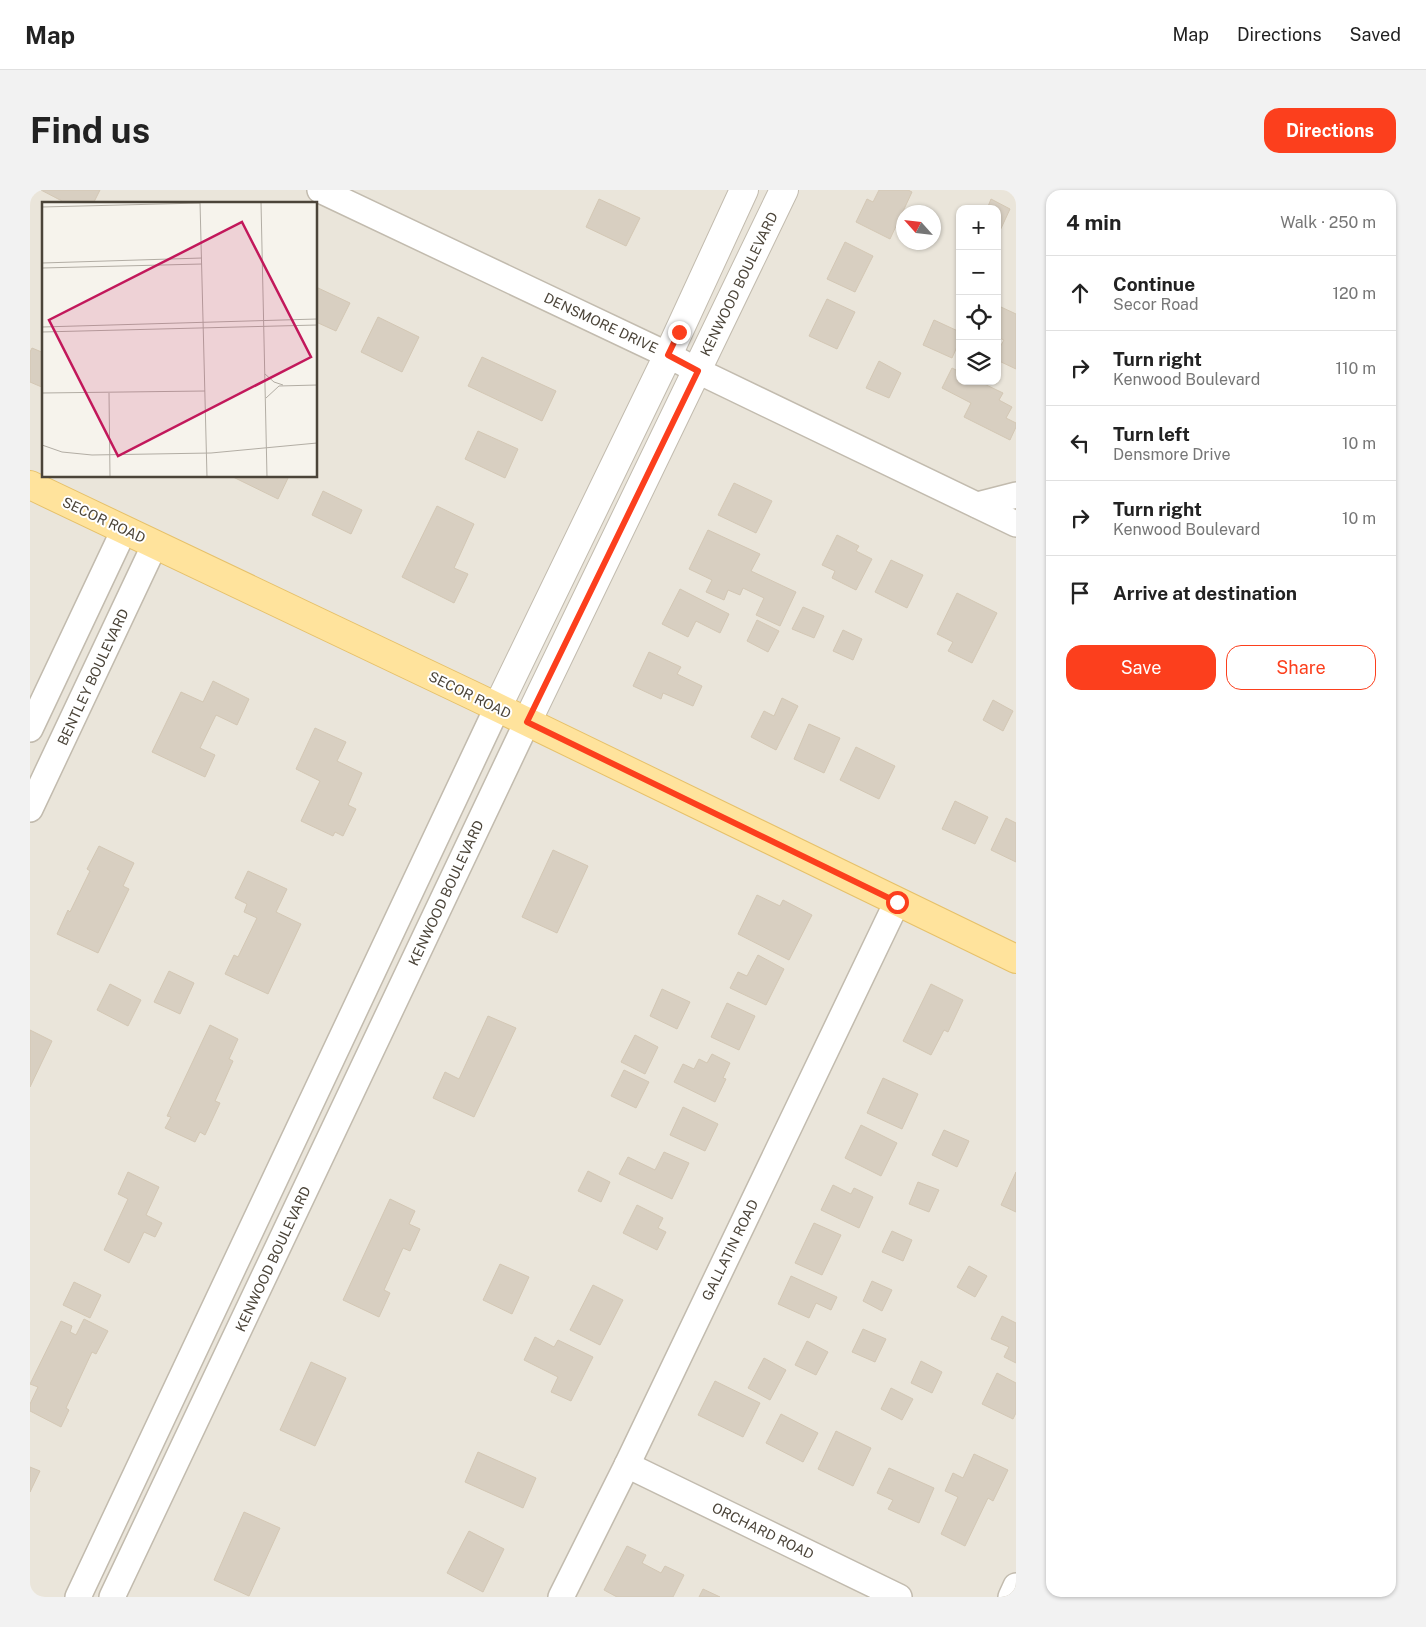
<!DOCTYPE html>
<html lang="en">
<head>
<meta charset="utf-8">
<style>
  body { margin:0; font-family:"Public Sans",sans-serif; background:#f2f2f2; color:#222 }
  .controls { position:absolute; right:15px; top:15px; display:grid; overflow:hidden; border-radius:10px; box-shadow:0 1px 4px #0004 }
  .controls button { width:45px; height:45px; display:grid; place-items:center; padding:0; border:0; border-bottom:1px solid #e0e0e0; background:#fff; color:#222; font:25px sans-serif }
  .compass { position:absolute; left:866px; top:15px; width:45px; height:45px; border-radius:50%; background:#fff; box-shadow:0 1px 4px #0004; rotate:297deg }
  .stop { position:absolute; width:15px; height:15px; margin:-11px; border:4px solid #fc3f1d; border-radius:50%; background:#fff }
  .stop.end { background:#fc3f1d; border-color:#fff; box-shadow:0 1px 5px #0008 }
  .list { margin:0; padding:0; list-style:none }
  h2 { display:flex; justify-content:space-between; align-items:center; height:65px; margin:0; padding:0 20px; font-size:21px }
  h2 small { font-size:16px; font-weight:400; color:#767676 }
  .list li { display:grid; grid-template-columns:32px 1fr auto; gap:15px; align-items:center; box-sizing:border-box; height:75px; padding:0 20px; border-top:1px solid #e0e0e0 }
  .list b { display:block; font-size:19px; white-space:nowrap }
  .list p { margin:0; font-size:16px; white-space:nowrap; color:#767676 }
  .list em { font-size:16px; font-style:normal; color:#767676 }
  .actions { display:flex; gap:10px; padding:15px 20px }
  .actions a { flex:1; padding:11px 0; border:1px solid #fc3f1d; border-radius:15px; text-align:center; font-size:18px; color:#fc3f1d }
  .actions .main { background:#fc3f1d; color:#fff }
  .icon { flex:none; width:28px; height:28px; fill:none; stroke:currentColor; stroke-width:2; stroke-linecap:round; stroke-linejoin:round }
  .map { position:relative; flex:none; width:986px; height:1407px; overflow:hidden; border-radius:15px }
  header { display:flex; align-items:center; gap:30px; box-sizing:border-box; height:70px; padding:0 25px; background:#fff; border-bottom:1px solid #e0e0e0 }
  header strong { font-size:24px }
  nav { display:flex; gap:28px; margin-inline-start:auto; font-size:18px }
  .intro { display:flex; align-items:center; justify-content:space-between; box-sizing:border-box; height:120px; padding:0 30px }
  h1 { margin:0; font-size:35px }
  .button { padding:12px 22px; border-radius:15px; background:#fc3f1d; color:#fff; font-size:18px; font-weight:700 }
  main { display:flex; gap:30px; padding:0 30px }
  aside { flex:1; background:#fff; border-radius:15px; box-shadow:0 1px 4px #0004 }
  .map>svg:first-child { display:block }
</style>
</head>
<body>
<header>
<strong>Map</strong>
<nav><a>Map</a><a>Directions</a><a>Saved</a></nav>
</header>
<div class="intro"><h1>Find us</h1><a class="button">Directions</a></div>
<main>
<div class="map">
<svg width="986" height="1407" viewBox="0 0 986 1407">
  <rect width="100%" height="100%" fill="#f6f3ec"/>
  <path fill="#eae5da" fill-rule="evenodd" d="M0 0H986V1407H0ZM14 14H286V286H14ZM930 19H967V191H930ZM874 22H904V52H874Z"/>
  <g fill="#d8cfc1" stroke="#d3c7b4">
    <path d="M11 0H70L63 14H31L32 11Z"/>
    <path d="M849 0H878L882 2 860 49 826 32 837 9 843 12Z"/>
    <path d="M569 9 610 28 596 56 556 37Z"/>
    <path d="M961 9 980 19 968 45 967 19H957Z"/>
    <path d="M815 52 843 66 825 102 797 89Z"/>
    <path d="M286 97 320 113 306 141 286 132Z"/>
    <path d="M797 109 825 122 807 159 779 146Z"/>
    <path d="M971 117 986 124V179L967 170V162L974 150 967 147V124Z"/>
    <path d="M348 127 389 147 372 182 331 162Z"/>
    <path d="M904 130 930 142V150L922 168 893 155Z"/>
    <path d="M2 158 14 163V198L0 192V162Z"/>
    <path d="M452 167 526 201 512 231 438 196Z"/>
    <path d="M849 171 871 183 859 208 836 198Z"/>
    <path d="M922 178 930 182V191H948L973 203 969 210 982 217 976 228 986 233V237L980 250 934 227 941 213 912 198Z"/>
    <path d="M448 241 488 259 475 288 435 269Z"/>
    <path d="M201 286H259L248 309Z"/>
    <path d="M704 293 742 311 726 343 688 325Z"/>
    <path d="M293 301 332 320 321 344 282 325Z"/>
    <path d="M407 316 444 334 424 378 438 384 424 413 372 387Z"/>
    <path d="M678 340 730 364 721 381 766 402 750 436 726 425 734 408 713 398 710 405 698 400 694 410 676 402 682 390 659 379Z"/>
    <path d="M807 345 829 356 826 361 842 369 826 400 802 388 805 381 792 375Z"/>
    <path d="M861 370 893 385 877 418 845 402Z"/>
    <path d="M650 399 699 424 690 443 666 431 658 447 632 434Z"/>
    <path d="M927 403 967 423 942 473 918 461 923 452 907 444Z"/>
    <path d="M773 417 794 426 784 448 762 439Z"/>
    <path d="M727 430 749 441 738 462 717 451Z"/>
    <path d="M813 440 832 449 823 470 803 461Z"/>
    <path d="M619 462 651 477 647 484 672 496 663 516 633 503 631 509 603 496Z"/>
    <path d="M183 491 219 509 207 535 186 525 170 558 185 565 175 587 122 562 151 502 173 512Z"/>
    <path d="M752 508 768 516 746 560 721 547 734 521 744 526Z"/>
    <path d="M963 510 983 521 973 541 953 530Z"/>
    <path d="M779 534 810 548 794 583 764 569Z"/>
    <path d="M285 538 316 552 307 571 332 583 318 615 326 619 313 646 305 642 303 646 271 631 290 591 266 579Z"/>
    <path d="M826 557 865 576 849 609 810 590Z"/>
    <path d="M925 611 958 627 945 654 912 639Z"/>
    <path d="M976 628 986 633V672L961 660Z"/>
    <path d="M69 656 104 673 93 696 99 699 68 763 27 744 38 720 40 722 60 681 57 679Z"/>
    <path d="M523 660 558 676 527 743 492 727Z"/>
    <path d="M218 681 257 699 246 722 271 734 238 804 195 784 204 765 208 767 227 728 214 722 217 714 205 708Z"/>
    <path d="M727 705 750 716 753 710 782 725 759 770 708 744Z"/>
    <path d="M728 765 754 779 736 815 700 798 708 782 717 786Z"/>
    <path d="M139 781 164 793 150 824 124 812Z"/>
    <path d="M80 794 111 810 98 836 67 820Z"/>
    <path d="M901 794 933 810 918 842 914 840 901 865 873 851Z"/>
    <path d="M632 799 660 812 647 839 620 826Z"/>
    <path d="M697 813 725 826 709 860 681 847Z"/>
    <path d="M458 826 486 838 444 927 403 908 415 882 429 889Z"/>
    <path d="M180 835 208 849 199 869 203 871 185 911 190 913 175 945 170 942 165 952 135 938 141 927 137 926Z"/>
    <path d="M0 840 22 851 0 897Z"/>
    <path d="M605 845 628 857 615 884 591 872Z"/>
    <path d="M682 864 700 873 693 888 696 889 685 912 644 892 653 874 664 879 669 869 677 873Z"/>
    <path d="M594 880 619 892 606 918 581 906Z"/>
    <path d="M853 888 888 904 872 939 837 923Z"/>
    <path d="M653 917 688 934 675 961 640 945Z"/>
    <path d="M831 935 867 953 851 986 815 968Z"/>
    <path d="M914 940 939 951 927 977 902 965Z"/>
    <path d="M634 962 659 973 642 1009 589 984 598 967 625 980Z"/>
    <path d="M558 981 580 992 571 1012 548 1001Z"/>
    <path d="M98 982 129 997 116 1025 132 1033 125 1047 114 1042 99 1073 74 1060 98 1009 88 1004Z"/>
    <path d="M986 982V1022L971 1015Z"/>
    <path d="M888 992 909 1000 899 1022 879 1014Z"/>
    <path d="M803 995 821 1004 824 998 843 1007 829 1038 791 1020Z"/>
    <path d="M360 1009 385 1021 379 1034 390 1039 380 1061 373 1058 354 1100 360 1103 349 1127 313 1110Z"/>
    <path d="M607 1015 633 1028 628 1038 636 1042 627 1060 593 1043Z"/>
    <path d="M784 1033 811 1045 792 1085 765 1073Z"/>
    <path d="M862 1041 882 1050 873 1071 852 1062Z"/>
    <path d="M470 1074 499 1087 482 1124 453 1110Z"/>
    <path d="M939 1076 957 1086 945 1107 927 1097Z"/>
    <path d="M761 1086 807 1107 801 1120 786 1113 779 1128 748 1114Z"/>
    <path d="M842 1091 862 1100 852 1121 833 1111Z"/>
    <path d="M44 1092 71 1105 60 1128 33 1115Z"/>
    <path d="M563 1095 593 1110 570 1155 540 1140Z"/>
    <path d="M972 1126 986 1133V1173L974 1167 979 1157 961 1149Z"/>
    <path d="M54 1129 78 1141 66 1164 62 1162 36 1218 39 1220 31 1237 0 1221V1214L8 1197 0 1194 31 1131 42 1136 40 1142 46 1145Z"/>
    <path d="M833 1139 856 1149 845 1172 822 1162Z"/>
    <path d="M505 1147 524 1157 528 1150 563 1167 541 1211 521 1202 528 1187 494 1170Z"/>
    <path d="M777 1151 798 1162 786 1185 765 1175Z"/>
    <path d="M734 1168 756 1180 740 1210 718 1198Z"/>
    <path d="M891 1171 912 1182 902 1203 881 1193Z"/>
    <path d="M281 1172 316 1188 285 1256 250 1240Z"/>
    <path d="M967 1183 986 1193V1223L983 1229 952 1214Z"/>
    <path d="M685 1191 730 1213 713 1247 668 1225Z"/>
    <path d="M861 1198 883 1209 872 1230 851 1219Z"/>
    <path d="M751 1224 788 1243 773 1272 736 1253Z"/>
    <path d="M806 1241 841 1258 823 1296 788 1279Z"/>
    <path d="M448 1262 506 1288 493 1318 435 1292Z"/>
    <path d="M944 1264 978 1280 963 1311 958 1308 935 1356 911 1344 928 1307 915 1301 923 1283 933 1288Z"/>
    <path d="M0 1277 10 1281 0 1302Z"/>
    <path d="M859 1278 904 1298 889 1333 858 1319 863 1310 847 1303Z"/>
    <path d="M214 1322 250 1338 219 1406 184 1390Z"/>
    <path d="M439 1341 474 1359 453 1402 417 1383Z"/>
    <path d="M597 1356 616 1365 612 1373 631 1383 635 1376 654 1385 643 1407H587L574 1400Z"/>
    <path d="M673 1399 690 1407H669Z"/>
  </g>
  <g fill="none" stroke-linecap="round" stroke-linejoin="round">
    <defs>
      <g id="minor">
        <path d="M290 0 638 165 668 181 986 334"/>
        <path d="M947 315 986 305"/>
        <path d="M0 539 94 340"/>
        <path d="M0 619 125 354"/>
        <path d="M597 1275 869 1407"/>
        <path d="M48 1407 467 518"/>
        <path d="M82 1407 497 532"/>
        <path d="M531 1407 597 1275 867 712"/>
        <path d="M981 1407 986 1396"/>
      </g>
      <g id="tertiary">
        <path d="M467 518 638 165 714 0"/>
        <path d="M497 532 754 0"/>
      </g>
      <path id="primary" d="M0 295 448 508 986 769"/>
    </defs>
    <use href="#minor" stroke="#c2bbae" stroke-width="28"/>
    <use href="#tertiary" stroke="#c2bbae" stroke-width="30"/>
    <use href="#primary" stroke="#e6c16a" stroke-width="30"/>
    <use href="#minor" stroke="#fff" stroke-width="25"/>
    <use href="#tertiary" stroke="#fff" stroke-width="28"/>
    <use href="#primary" stroke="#ffe39c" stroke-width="28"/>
  </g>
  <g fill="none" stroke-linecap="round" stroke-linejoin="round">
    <path stroke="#fc3f1d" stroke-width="6" d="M649 142 638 165 668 181 497 532 867 712"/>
  </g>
  <g text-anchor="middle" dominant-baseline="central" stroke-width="4" stroke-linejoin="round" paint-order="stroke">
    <g font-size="14" fill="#4b4439" stroke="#fff">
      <text transform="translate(709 94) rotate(-64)">KENWOOD BOULEVARD</text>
      <text transform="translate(571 133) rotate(25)">DENSMORE DRIVE</text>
      <text transform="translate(74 330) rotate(25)">SECOR ROAD</text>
      <text transform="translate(63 487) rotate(-65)">BENTLEY BOULEVARD</text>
      <text transform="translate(440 505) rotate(26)">SECOR ROAD</text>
      <text transform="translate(416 703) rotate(-65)">KENWOOD BOULEVARD</text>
      <text transform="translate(700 1060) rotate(-64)">GALLATIN ROAD</text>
      <text transform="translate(243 1069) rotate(-65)">KENWOOD BOULEVARD</text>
      <text transform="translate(733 1341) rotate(26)">ORCHARD ROAD</text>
    </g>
  </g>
  <g transform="translate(12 12)">
    <rect width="275" height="275" fill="#f6f3ec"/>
    <path fill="none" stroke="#b2ada4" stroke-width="1" d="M158 0 165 275M219 0 225 275M0 5 158 1M0 61 160 56M0 66 160 62M0 125 275 117M0 130 275 123M223 172 232 180 241 183M0 191 163 189M67 191 68 275M224 196 237 184 275 183M0 243 20 250 50 253 169 251 275 241"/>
    <path fill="#c2185b" fill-opacity="0.15" stroke="#c2185b" stroke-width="2.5" d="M200 20 269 155 76 254 7 118Z"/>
    <rect width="275" height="275" fill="none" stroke="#4b4439" stroke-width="2.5"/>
  </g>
</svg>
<div class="controls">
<button>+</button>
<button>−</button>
<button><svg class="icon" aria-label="locate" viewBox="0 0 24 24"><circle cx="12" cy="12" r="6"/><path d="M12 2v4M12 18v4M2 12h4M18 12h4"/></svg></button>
<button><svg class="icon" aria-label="layers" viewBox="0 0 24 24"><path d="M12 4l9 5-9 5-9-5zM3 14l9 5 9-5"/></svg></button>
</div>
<svg class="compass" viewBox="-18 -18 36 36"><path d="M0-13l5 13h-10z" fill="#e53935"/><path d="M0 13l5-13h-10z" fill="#767676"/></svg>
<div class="stop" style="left:867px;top:712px"></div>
<div class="stop end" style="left:649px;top:142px"></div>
</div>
<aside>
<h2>4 min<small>Walk · 250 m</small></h2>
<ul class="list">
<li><svg class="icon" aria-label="ahead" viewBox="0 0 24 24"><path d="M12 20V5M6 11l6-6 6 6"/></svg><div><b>Continue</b><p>Secor Road</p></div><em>120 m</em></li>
<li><svg class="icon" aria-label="right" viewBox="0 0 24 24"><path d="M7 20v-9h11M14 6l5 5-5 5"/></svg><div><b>Turn right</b><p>Kenwood Boulevard</p></div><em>110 m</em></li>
<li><svg class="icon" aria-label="left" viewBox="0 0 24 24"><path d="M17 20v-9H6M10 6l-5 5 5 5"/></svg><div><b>Turn left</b><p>Densmore Drive</p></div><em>10 m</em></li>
<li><svg class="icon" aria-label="right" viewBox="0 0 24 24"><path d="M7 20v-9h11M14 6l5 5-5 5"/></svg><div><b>Turn right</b><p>Kenwood Boulevard</p></div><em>10 m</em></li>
<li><svg class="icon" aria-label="arrive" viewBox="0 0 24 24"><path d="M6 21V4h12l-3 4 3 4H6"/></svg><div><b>Arrive at destination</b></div></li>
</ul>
<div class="actions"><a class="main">Save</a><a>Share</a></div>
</aside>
</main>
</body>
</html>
